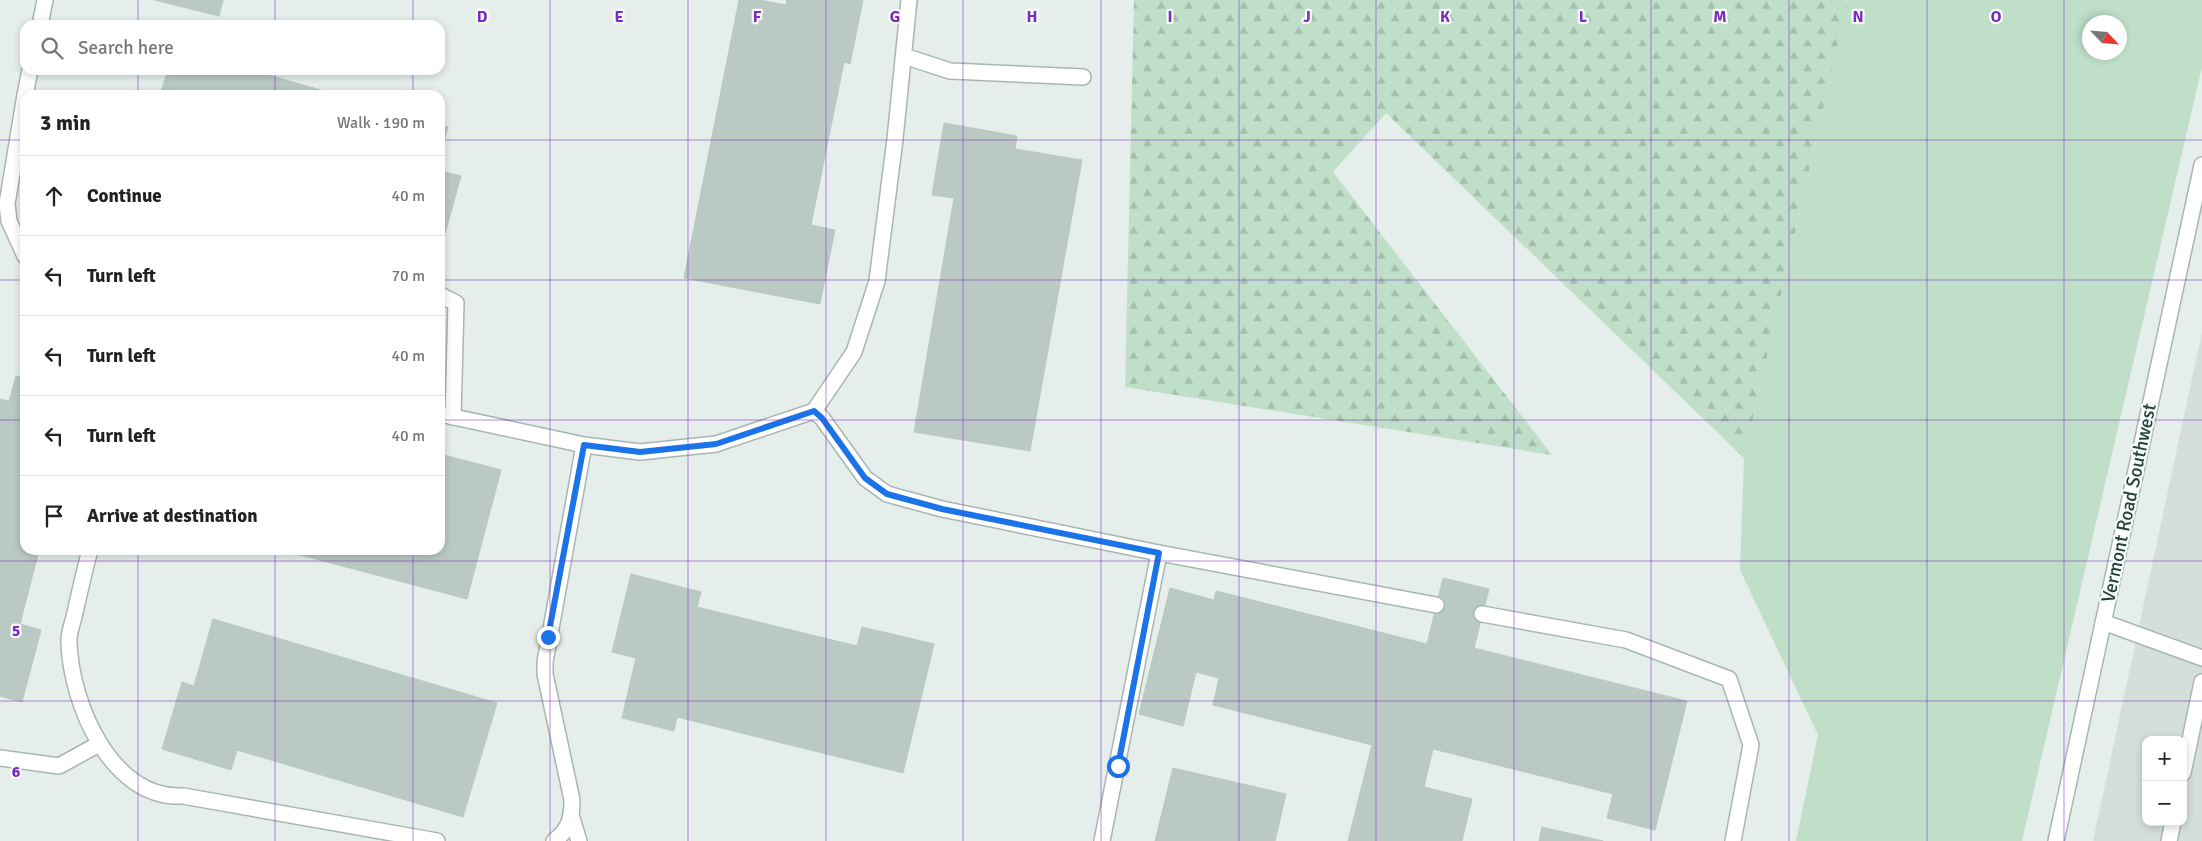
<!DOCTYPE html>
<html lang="en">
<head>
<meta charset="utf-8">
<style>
  body { margin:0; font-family:Signika,sans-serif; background:#f2f2f2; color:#222 }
  .controls { position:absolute; right:15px; bottom:15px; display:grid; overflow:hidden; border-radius:10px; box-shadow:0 2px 8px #0003 }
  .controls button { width:45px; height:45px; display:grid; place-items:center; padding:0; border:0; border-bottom:1px solid #e0e0e0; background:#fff; color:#222; font:25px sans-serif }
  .compass { position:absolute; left:2082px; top:15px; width:45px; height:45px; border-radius:50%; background:#fff; box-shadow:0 2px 8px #0003; rotate:116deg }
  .stop { position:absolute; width:15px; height:15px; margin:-11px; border:4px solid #1a73e8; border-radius:50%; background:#fff }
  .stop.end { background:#1a73e8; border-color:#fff; box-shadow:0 1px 5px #0008 }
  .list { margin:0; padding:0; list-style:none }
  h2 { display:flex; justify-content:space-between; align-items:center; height:65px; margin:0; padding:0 20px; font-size:21px }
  h2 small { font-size:16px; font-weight:400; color:#767676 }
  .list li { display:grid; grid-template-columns:32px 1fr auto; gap:15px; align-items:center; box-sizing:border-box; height:80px; padding:0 20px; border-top:1px solid #e0e0e0 }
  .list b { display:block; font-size:19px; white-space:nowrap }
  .list em { font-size:16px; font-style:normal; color:#767676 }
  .icon { flex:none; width:28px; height:28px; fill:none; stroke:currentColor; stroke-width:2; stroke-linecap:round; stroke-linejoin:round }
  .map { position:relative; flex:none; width:2202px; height:841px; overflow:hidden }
  .search { position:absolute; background:#fff; box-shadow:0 2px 8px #0003; left:20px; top:20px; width:425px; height:55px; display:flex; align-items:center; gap:12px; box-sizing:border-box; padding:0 18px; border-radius:15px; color:#767676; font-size:19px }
  .panel { position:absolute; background:#fff; box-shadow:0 2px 8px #0003; left:20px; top:90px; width:425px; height:465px; border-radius:15px }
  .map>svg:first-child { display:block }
</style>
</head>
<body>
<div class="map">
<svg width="2202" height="841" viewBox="0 0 2202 841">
  <defs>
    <pattern id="forest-firs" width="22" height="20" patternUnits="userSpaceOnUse" patternTransform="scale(1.25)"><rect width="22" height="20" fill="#bfdfc9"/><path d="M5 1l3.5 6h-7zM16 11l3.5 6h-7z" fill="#a4c0ad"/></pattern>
  </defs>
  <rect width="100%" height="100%" fill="#e6eeeb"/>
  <path fill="#d4deda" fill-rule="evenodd" d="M2202 332V841H2093ZM2146 740H2183V822H2146Z"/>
  <path fill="#bfdfc9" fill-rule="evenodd" d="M1848 0H2202V67L2022 841H1796L1818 735 1740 570 1744 458ZM2090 22H2120V52H2090Z"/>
  <path fill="url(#forest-firs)" d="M1134 0H1848L1744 458 1386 113 1333 172 1552 455 1125 387Z"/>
  <g fill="#bbc9c4" stroke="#b8c8c2">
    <path d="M154 0H223L219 16Z"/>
    <path d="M739 0H760L786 5 787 0H863L850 64 844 62 811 225 835 230 820 304 684 278Z"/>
    <path d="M168 70H251L338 95H160Z"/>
    <path d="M944 123 1017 136 1015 149 1082 160 1030 451 914 432 954 198 932 195Z"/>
    <path d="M440 124 448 127 440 155Z"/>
    <path d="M440 171 461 176 441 248H440Z"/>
    <path d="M16 376 25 378V550H39L20 624 41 630 22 702 0 696V399L9 401Z"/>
    <path d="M440 454 501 470 467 599 282 550H440Z"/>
    <path d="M218 550H239L238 555Z"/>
    <path d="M631 574 701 592 697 607 857 646 862 627 934 644 903 773 677 717 674 731 622 718 636 658 612 652Z"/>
    <path d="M1443 578 1489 589 1474 648 1687 701 1655 830 1607 818 1613 794 1433 749 1424 787 1472 799 1462 841H1348L1372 745 1213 705 1219 678 1196 672 1183 726 1139 714 1170 588 1214 600 1216 591 1427 644Z"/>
    <path d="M213 619 497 703 463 817 237 750 231 770 162 749 182 682 194 686Z"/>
    <path d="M1173 768 1286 794 1275 841H1155Z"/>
    <path d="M1542 827 1603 841H1539Z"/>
  </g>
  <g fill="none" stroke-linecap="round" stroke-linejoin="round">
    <defs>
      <g id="lane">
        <path d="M40 25 45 0"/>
        <path d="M904 56 950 71 1083 77"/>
        <path d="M25 95 7 204 9 221 25 256"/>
        <path d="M25 95 30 70"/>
        <path d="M440 295 456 303 453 417"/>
        <path d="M814 411 854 352 877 281 895 139 909 0"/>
        <path d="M440 414 584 445 640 452 716 444 814 411 822 418 865 478 887 494 942 509 1159 553"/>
        <path d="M90 550C84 572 79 595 74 617 72 625 68 635 69 643 71 703 111 800 183 796L437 841"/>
        <path d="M1482 614 1626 640 1729 679 1751 745 1733 841"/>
        <path d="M2103 622 2202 658"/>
        <path d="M0 758 59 766 99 744"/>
        <path d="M2183 773 2202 682"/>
        <path d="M572 818 579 841"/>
        <path d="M554 841C569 830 572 818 572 800L545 674V662L584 445"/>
        <path d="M1102 841 1159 553 1436 605"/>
        <path d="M2169 841 2173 822"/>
      </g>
      <path id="street" d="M2056 841 2202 165"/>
    </defs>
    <use href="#lane" stroke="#a8b6b2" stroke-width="18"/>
    <use href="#street" stroke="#a8b6b2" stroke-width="18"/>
    <use href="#lane" stroke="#fff" stroke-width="15"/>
    <use href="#street" stroke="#fff" stroke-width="15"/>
  </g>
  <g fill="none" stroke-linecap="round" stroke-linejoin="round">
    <path stroke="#1a73e8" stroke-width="6" d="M548 637 584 445 640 452 716 444 814 411 822 418 865 478 887 494 942 509 1159 553 1118 766"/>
  </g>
  <path fill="none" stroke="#7b2cbf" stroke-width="1" stroke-opacity="0.55" d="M138 0V25M275 0V25M413 0V25M550 0V841M688 0V841M826 0V841M963 0V841M1101 0V841M1239 0V841M1376 0V841M1514 0V841M1651 0V841M1789 0V841M1927 0V841M2064 0V841M138 70V95M275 70V95M413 70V95M0 140H25M440 140H2202M0 280H25M440 280H2202M0 420H25M440 420H2202M138 550V841M275 550V841M413 550V841M0 561H2202M0 701H2202"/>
  <g text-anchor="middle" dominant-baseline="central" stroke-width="4.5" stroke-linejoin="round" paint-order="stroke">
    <g font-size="19" fill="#24403a" stroke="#f6faf9">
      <text transform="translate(2129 503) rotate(-78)">Vermont Road Southwest</text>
    </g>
  </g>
  <g font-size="16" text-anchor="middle" font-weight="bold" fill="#7b2cbf" stroke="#f6faf9" stroke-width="4.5" stroke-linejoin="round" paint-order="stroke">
    <text x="482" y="22">D</text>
    <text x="619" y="22">E</text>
    <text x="757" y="22">F</text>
    <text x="895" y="22">G</text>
    <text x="1032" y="22">H</text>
    <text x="1170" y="22">I</text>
    <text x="1307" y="22">J</text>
    <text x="1445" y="22">K</text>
    <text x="1583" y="22">L</text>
    <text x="1720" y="22">M</text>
    <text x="1858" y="22">N</text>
    <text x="1996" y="22">O</text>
    <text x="16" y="636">5</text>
    <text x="16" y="777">6</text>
  </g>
</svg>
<div class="controls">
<button>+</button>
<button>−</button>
</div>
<svg class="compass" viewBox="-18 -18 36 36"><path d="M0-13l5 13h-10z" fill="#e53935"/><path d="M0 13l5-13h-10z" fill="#767676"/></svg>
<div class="stop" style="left:1118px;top:766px"></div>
<div class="stop end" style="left:548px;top:637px"></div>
<div class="search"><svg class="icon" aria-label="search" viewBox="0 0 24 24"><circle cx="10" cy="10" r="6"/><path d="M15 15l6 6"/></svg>Search here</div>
<section class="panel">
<h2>3 min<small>Walk · 190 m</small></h2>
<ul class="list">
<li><svg class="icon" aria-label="ahead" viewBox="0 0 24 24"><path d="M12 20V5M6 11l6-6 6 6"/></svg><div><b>Continue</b></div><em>40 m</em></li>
<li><svg class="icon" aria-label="left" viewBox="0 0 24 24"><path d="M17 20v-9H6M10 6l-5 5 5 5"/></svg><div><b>Turn left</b></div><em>70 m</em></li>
<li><svg class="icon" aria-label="left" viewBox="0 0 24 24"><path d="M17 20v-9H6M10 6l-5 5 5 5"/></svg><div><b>Turn left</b></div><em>40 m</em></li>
<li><svg class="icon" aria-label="left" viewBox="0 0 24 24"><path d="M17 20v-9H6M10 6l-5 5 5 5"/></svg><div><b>Turn left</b></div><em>40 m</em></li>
<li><svg class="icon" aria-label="arrive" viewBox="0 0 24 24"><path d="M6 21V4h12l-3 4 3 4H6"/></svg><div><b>Arrive at destination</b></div></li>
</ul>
</section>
</div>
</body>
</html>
